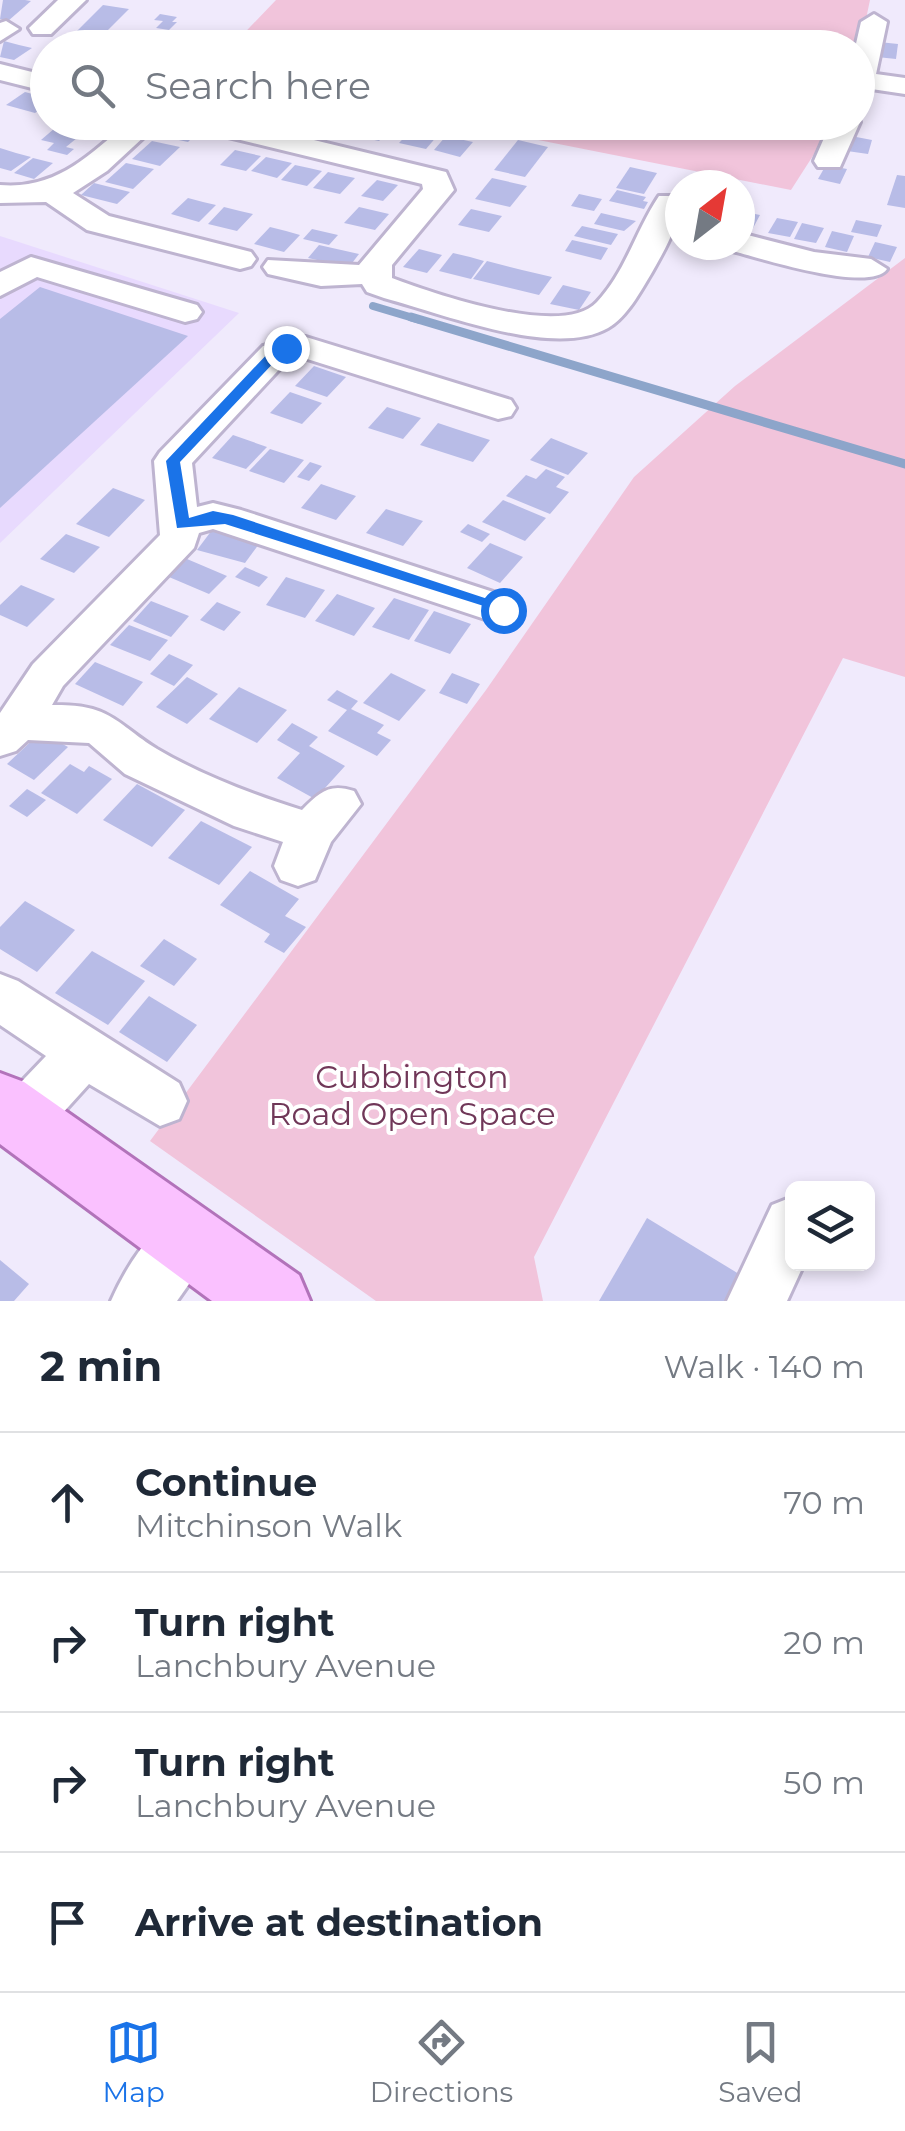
<!DOCTYPE html>
<html lang="en">
<head>
<meta charset="utf-8">
<style>
  body { margin:0; font-family:Montserrat,sans-serif; background:#f2f2f3; color:#1f2937 }
  .controls { position:absolute; right:30px; bottom:30px; display:grid; overflow:hidden; border-radius:15px; box-shadow:0 5px 15px #0003 }
  .controls button { width:90px; height:90px; display:grid; place-items:center; padding:0; border:0; border-bottom:2px solid #e0e1e3; background:#fff; color:#1f2937; font:50px sans-serif }
  .compass { position:absolute; left:665px; top:170px; width:90px; height:90px; border-radius:50%; background:#fff; box-shadow:0 5px 15px #0003; rotate:31deg }
  .stop { position:absolute; width:30px; height:30px; margin:-22px; border:8px solid #1a73e8; border-radius:50%; background:#fff }
  .stop.end { background:#1a73e8; border-color:#fff; box-shadow:0 2px 10px #0008 }
  .list { margin:0; padding:0; list-style:none }
  h2 { display:flex; justify-content:space-between; align-items:center; height:130px; margin:0; padding:0 40px; font-size:42px }
  h2 small { font-size:32px; font-weight:400; color:#747a83 }
  .list li { display:grid; grid-template-columns:65px 1fr auto; gap:30px; align-items:center; box-sizing:border-box; height:140px; padding:0 40px; border-top:2px solid #e0e1e3 }
  .list b { display:block; font-size:38px; white-space:nowrap }
  .list p { margin:0; font-size:32px; white-space:nowrap; color:#747a83 }
  .list em { font-size:32px; font-style:normal; color:#747a83 }
  .icon { flex:none; width:55px; height:55px; fill:none; stroke:currentColor; stroke-width:2; stroke-linecap:round; stroke-linejoin:round }
  .map { position:relative; flex:none; width:905px; height:1301px; overflow:hidden }
  .search { position:absolute; background:#fff; box-shadow:0 5px 15px #0003; left:30px; right:30px; top:30px; height:110px; display:flex; align-items:center; gap:25px; box-sizing:border-box; padding:0 35px; border-radius:55px; color:#747a83; font-size:38px }
  .sheet { height:690px; background:#fff }
  nav { display:flex; justify-content:space-around; align-items:center; box-sizing:border-box; height:140px; border-top:2px solid #e0e1e3; background:#fff; font-size:28px; color:#747a83 }
  nav a { display:grid; justify-items:center; gap:5px }
  nav .on { color:#1a73e8 }
  .map>svg:first-child { display:block }
</style>
</head>
<body>
<div class="map">
<svg width="905" height="1301" viewBox="0 0 905 1301">
  <rect width="100%" height="100%" fill="#f0eafc"/>
  <path fill="#e8dafe" d="M0 236 239 313 0 543Z"/>
  <g fill="#f1c4db">
    <path d="M276 0H870L858 57V48H230Z"/>
    <path d="M453 123H834L791 190Z"/>
    <path d="M905 258V677L843 658 534 1257 543 1301H376L150 1141 486 690 634 477 735 386Z"/>
  </g>
  <g fill="none" stroke-linecap="round" stroke-linejoin="round">
    <path stroke="#8da5ca" stroke-width="8" d="M373 306 420 320"/>
    <path stroke="#8da5ca" stroke-width="9" d="M411 317 905 464"/>
  </g>
  <g fill="#b8bce7">
    <path d="M3 0H25L31 1 8 21 0 19Z"/>
    <path d="M103 5 129 9 101 37 74 34Z"/>
    <path d="M160 14 177 17 172 22H177L169 30 156 28 163 21 154 20Z"/>
    <path d="M4 41 19 45 32 48 14 60 0 57Z"/>
    <path d="M879 42 898 44 896 59 877 57Z"/>
    <path d="M25 92 48 98V104L35 113 6 105Z"/>
    <path d="M62 122 94 124 66 147 74 149 67 155 47 150 54 143 41 140Z"/>
    <path d="M345 122H366L354 136 336 132Z"/>
    <path d="M163 123 199 131 188 142 151 134Z"/>
    <path d="M374 123 392 127 379 141 361 137Z"/>
    <path d="M412 129 438 135 426 149 399 143Z"/>
    <path d="M446 136 459 139 473 142 460 157 434 150Z"/>
    <path d="M851 136 872 140 868 154 847 151Z"/>
    <path d="M518 140 548 147 525 177 494 170Z"/>
    <path d="M152 141 180 147 160 166 132 159Z"/>
    <path d="M0 148 16 153 31 157 11 171 0 168Z"/>
    <path d="M235 150 261 156 246 171 220 165Z"/>
    <path d="M266 157 292 163 277 178 251 171Z"/>
    <path d="M33 158 53 163 34 179 14 173Z"/>
    <path d="M126 163 154 169 133 189 105 182Z"/>
    <path d="M295 165 309 168 322 171 307 186 281 180Z"/>
    <path d="M826 165 847 169 840 184 818 179Z"/>
    <path d="M630 167 657 173 644 194 616 188Z"/>
    <path d="M328 172 341 175 355 178 340 194 313 188Z"/>
    <path d="M897 175 905 176V208L887 205Z"/>
    <path d="M492 178 527 186 510 207 475 199Z"/>
    <path d="M377 180 398 185 383 201 361 196Z"/>
    <path d="M94 183 130 192 117 204 81 195Z"/>
    <path d="M617 190 646 197 643 201 648 202 644 209 609 201Z"/>
    <path d="M579 194 602 199 594 211 571 206Z"/>
    <path d="M188 198 203 202 216 205 199 222 171 214Z"/>
    <path d="M224 207 240 211 253 214 237 231 208 224Z"/>
    <path d="M359 207 389 214 375 230 344 223Z"/>
    <path d="M471 209 502 216 489 232 458 225Z"/>
    <path d="M740 211 760 215 752 230 740 228Z"/>
    <path d="M601 213 636 221 624 231 594 224Z"/>
    <path d="M777 218 798 222 790 237 768 233Z"/>
    <path d="M856 220 882 225 877 237 851 232Z"/>
    <path d="M802 223 824 228 816 243 794 239Z"/>
    <path d="M582 226 618 234 611 245 574 236Z"/>
    <path d="M270 227 286 231 300 235 284 252 254 244Z"/>
    <path d="M312 229 338 235 329 245 303 239Z"/>
    <path d="M832 231 854 236 847 252 825 247Z"/>
    <path d="M572 240 608 248 601 260 565 251Z"/>
    <path d="M875 242 897 247 890 262 868 257Z"/>
    <path d="M319 245 359 254 349 267 308 258Z"/>
    <path d="M419 249 442 255 427 273 403 267Z"/>
    <path d="M453 253 470 257 484 261 471 279 439 271Z"/>
    <path d="M487 261 522 270 552 277 539 295 473 279Z"/>
    <path d="M563 285 591 292 579 310 550 304Z"/>
    <path d="M40 287 188 336 0 508V319Z"/>
    <path d="M314 366 346 377 327 397 295 386Z"/>
    <path d="M290 392 322 403 302 424 270 413Z"/>
    <path d="M387 407 421 418 403 439 368 428Z"/>
    <path d="M438 423 456 429 490 440 473 462 420 445Z"/>
    <path d="M233 435 267 447 246 469 212 458Z"/>
    <path d="M551 438 588 453 568 475 530 460Z"/>
    <path d="M270 449 304 460 284 483 249 471Z"/>
    <path d="M310 462 322 466 309 481 297 477Z"/>
    <path d="M546 469 565 477 556 487 569 492 550 514 506 496 526 475 536 479Z"/>
    <path d="M321 484 356 496 336 520 301 508Z"/>
    <path d="M113 488 145 500 109 537 76 524Z"/>
    <path d="M503 500 546 518 525 541 482 522Z"/>
    <path d="M386 509 423 521 403 546 366 533Z"/>
    <path d="M468 524 490 534 482 542 460 532Z"/>
    <path d="M212 530 259 544 245 563 197 550Z"/>
    <path d="M66 534 100 547 74 573 40 559Z"/>
    <path d="M490 543 523 557 500 583 467 568Z"/>
    <path d="M187 559 227 576 209 594 169 577Z"/>
    <path d="M245 567 268 577 259 587 235 577Z"/>
    <path d="M286 577 325 590 305 618 266 605Z"/>
    <path d="M21 585 55 599 27 627 0 615V605Z"/>
    <path d="M337 594 375 608 354 636 315 621Z"/>
    <path d="M394 598 429 610 409 640 372 627Z"/>
    <path d="M151 601 189 616 171 637 133 621Z"/>
    <path d="M217 602 241 612 224 631 200 620Z"/>
    <path d="M434 611 471 624 450 654 414 641Z"/>
    <path d="M129 625 168 640 150 661 110 645Z"/>
    <path d="M169 654 193 665 174 686 150 674Z"/>
    <path d="M95 662 143 682 123 706 75 684Z"/>
    <path d="M391 673 426 690 399 721 363 703Z"/>
    <path d="M452 673 480 684 467 704 439 693Z"/>
    <path d="M187 677 218 694 187 724 156 707Z"/>
    <path d="M239 687 287 710 257 743 209 719Z"/>
    <path d="M337 690 358 701 351 709 384 725 377 733 391 740 377 756 328 731 347 710 327 700Z"/>
    <path d="M292 723 318 737 309 746 345 766 315 799 277 778 300 753 277 740Z"/>
    <path d="M41 732 68 747 34 780 7 764Z"/>
    <path d="M70 764 84 772 89 766 112 779 77 814 41 793Z"/>
    <path d="M137 784 185 810 152 847 103 820Z"/>
    <path d="M27 789 46 800 27 817 9 806Z"/>
    <path d="M201 821 252 847 219 885 168 858Z"/>
    <path d="M250 871 299 899 285 916 306 927 284 953 264 942 270 934 220 905Z"/>
    <path d="M25 901 75 930 37 972 0 949V927Z"/>
    <path d="M164 939 197 959 174 986 140 966Z"/>
    <path d="M92 951 145 981 108 1025 55 993Z"/>
    <path d="M149 996 197 1025 167 1062 119 1032Z"/>
    <path d="M647 1218 739 1274 725 1301H599Z"/>
    <path d="M0 1260 29 1284 14 1301H0Z"/>
  </g>
  <g fill="none" stroke-linecap="round" stroke-linejoin="round">
    <defs>
      <g id="minor">
        <path d="M58 0H86L51 34H33L29 28Z"/>
        <path d="M874 14 887 22 876 74 905 78V94L858 87 855 48 861 22Z"/>
        <path d="M6 21 19 29 0 41V23Z"/>
        <path d="M0 64 48 76V92L0 80Z"/>
        <path d="M858 118 860 122 840 167H818L814 161 831 122H858Z"/>
        <path d="M128 122H160L107 171 73 193 109 216 251 252 256 259 251 266 240 269 87 230 46 202 0 203V185C55 190 89 156 128 122Z"/>
        <path d="M187 122H239L446 172 454 190 392 265V278C435 294 563 339 597 302 626 271 636 230 659 196H680C680 225 665 249 651 274 640 292 627 317 608 328 554 359 441 313 384 298L367 292 362 284 321 286 268 274 263 267 268 260 359 265 423 189 422 184 191 128Z"/>
        <path d="M740 233 814 252 871 259 887 269C870 294 757 257 729 250L725 245H740Z"/>
        <path d="M31 257 197 305 202 312 197 319 185 322 37 277 0 296V272Z"/>
        <path d="M306 337 511 400 516 408 511 416 498 419 304 358 287 361 192 463 197 507 213 503 241 510 518 600 524 610 518 620 503 625 488 620 213 529 199 533 194 548 63 686 52 705C111 704 114 722 157 749 201 775 254 795 302 810 320 792 329 783 354 791L361 804 331 842 315 880 298 886 281 880 274 866 283 842 234 826 125 774 89 743 28 740 16 751 0 756V713L33 664 160 535 154 461 160 452 263 346Z"/>
        <path d="M0 974 18 981 179 1083 187 1101 179 1119 160 1126 89 1084 41 1137 22 1145 3 1137V1101L46 1056 0 1025Z"/>
        <path d="M792 1197V1264H804L787 1301H727L772 1205Z"/>
        <path d="M188 1208 208 1217 217 1237 208 1257 177 1301H111C126 1267 153 1223 188 1208Z"/>
      </g>
      <path id="major" d="M0 1073 24 1082 299 1275 310 1301H212L0 1144Z"/>
    </defs>
    <use href="#minor" stroke="#beb4d0" stroke-width="6"/>
    <use href="#major" stroke="#b273ba" stroke-width="6"/>
    <use href="#minor" fill="#fff" fill-rule="evenodd"/>
    <use href="#major" fill="#fac1ff" fill-rule="evenodd"/>
  </g>
  <path fill="#1a73e8" d="M286 344 291 351 280 356 180 462 189 518 213 511 233 515 509 606V614L225 524 177 528 166 461 271 350Z"/>
  <g text-anchor="middle" dominant-baseline="central" stroke-width="8" stroke-linejoin="round" paint-order="stroke">
    <g font-size="32" fill="#703758" stroke="#fff">
      <text x="412" y="1076">Cubbington<tspan x="412" dy="37">Road Open Space</tspan></text>
    </g>
  </g>
</svg>
<div class="controls">
<button><svg class="icon" aria-label="layers" viewBox="0 0 24 24"><path d="M12 4l9 5-9 5-9-5zM3 14l9 5 9-5"/></svg></button>
</div>
<svg class="compass" viewBox="-18 -18 36 36"><path d="M0-13l5 13h-10z" fill="#e53935"/><path d="M0 13l5-13h-10z" fill="#747a83"/></svg>
<div class="stop" style="left:503px;top:610px"></div>
<div class="stop end" style="left:286px;top:348px"></div>
<div class="search"><svg class="icon" aria-label="search" viewBox="0 0 24 24"><circle cx="10" cy="10" r="6"/><path d="M15 15l6 6"/></svg>Search here</div>
</div>
<section class="sheet">
<h2>2 min<small>Walk · 140 m</small></h2>
<ul class="list">
<li><svg class="icon" aria-label="ahead" viewBox="0 0 24 24"><path d="M12 20V5M6 11l6-6 6 6"/></svg><div><b>Continue</b><p>Mitchinson Walk</p></div><em>70 m</em></li>
<li><svg class="icon" aria-label="right" viewBox="0 0 24 24"><path d="M7 20v-9h11M14 6l5 5-5 5"/></svg><div><b>Turn right</b><p>Lanchbury Avenue</p></div><em>20 m</em></li>
<li><svg class="icon" aria-label="right" viewBox="0 0 24 24"><path d="M7 20v-9h11M14 6l5 5-5 5"/></svg><div><b>Turn right</b><p>Lanchbury Avenue</p></div><em>50 m</em></li>
<li><svg class="icon" aria-label="arrive" viewBox="0 0 24 24"><path d="M6 21V4h12l-3 4 3 4H6"/></svg><div><b>Arrive at destination</b></div></li>
</ul>
</section>
<nav>
<a class="on"><svg class="icon" aria-label="map" viewBox="0 0 24 24"><path d="M3 6l6-2 6 2 6-2v14l-6 2-6-2-6 2zM9 4v14M15 6v14"/></svg>Map</a>
<a><svg class="icon" aria-label="directions" viewBox="0 0 24 24"><path d="M12 3l9 9-9 9-9-9zM9 14v-3h6M13 9l2 2-2 2"/></svg>Directions</a>
<a><svg class="icon" aria-label="saved" viewBox="0 0 24 24"><path d="M7 4h10v16l-5-4-5 4z"/></svg>Saved</a>
</nav>
</body>
</html>
